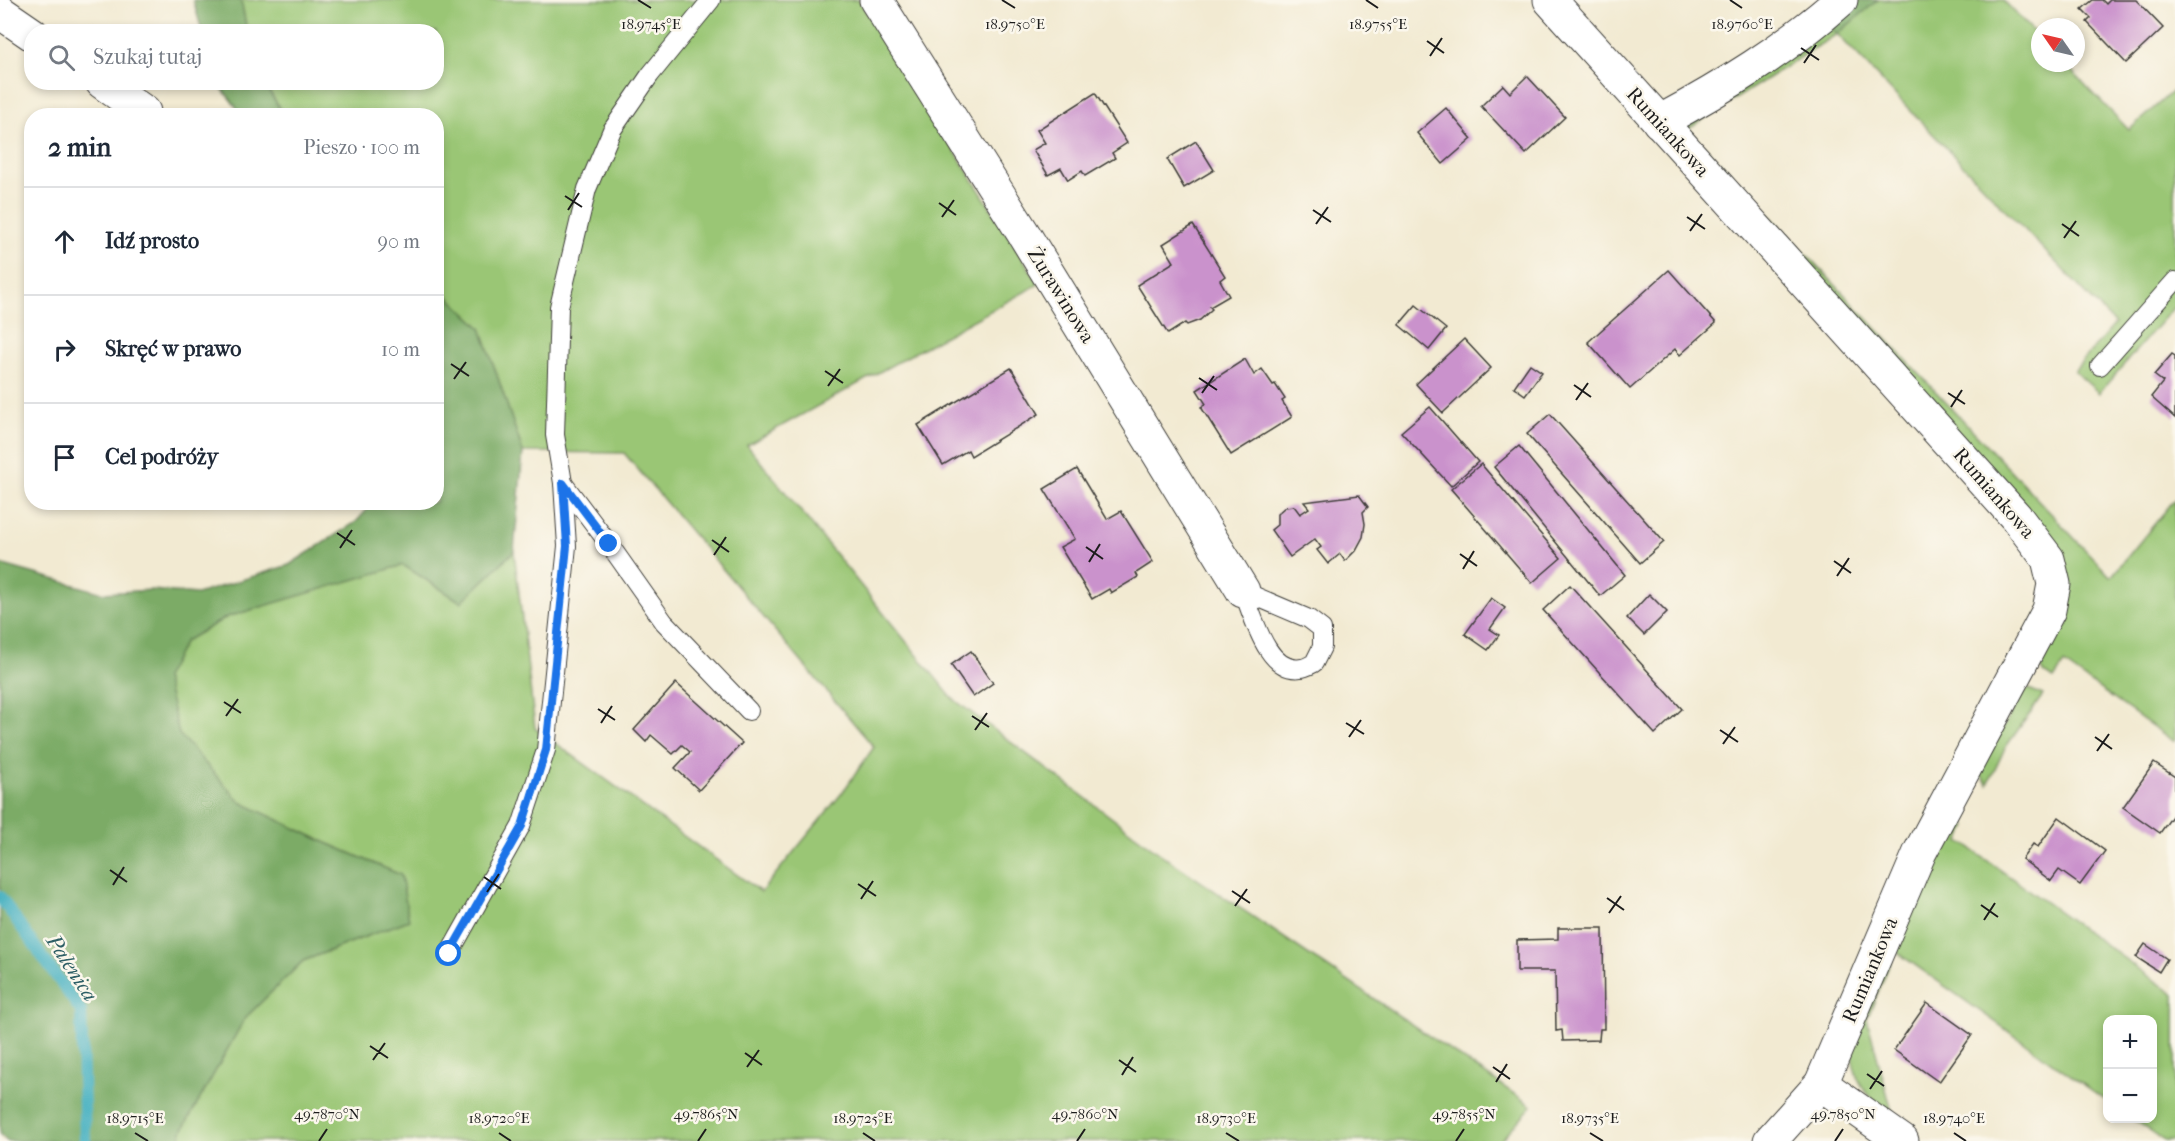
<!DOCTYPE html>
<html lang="pl">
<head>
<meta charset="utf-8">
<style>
  body { margin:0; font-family:"IM FELL French Canon",serif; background:#f2f2f3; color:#1f2937 }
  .controls { position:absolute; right:18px; bottom:18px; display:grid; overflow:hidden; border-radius:12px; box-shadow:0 3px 9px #0003 }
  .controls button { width:54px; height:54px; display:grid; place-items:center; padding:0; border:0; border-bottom:2px solid #e0e1e3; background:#fff; color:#1f2937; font:30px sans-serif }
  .compass { position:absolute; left:2031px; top:18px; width:54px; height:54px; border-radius:50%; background:#fff; box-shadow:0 3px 9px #0003; rotate:304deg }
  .stop { position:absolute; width:18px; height:18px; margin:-14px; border:4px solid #1a73e8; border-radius:50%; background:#fff }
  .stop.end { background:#1a73e8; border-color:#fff; box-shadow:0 2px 6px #0008 }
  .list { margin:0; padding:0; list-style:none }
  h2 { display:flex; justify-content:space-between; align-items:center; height:78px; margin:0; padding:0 24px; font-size:26px }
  h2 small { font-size:20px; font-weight:400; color:#747a83 }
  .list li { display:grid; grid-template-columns:39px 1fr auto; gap:18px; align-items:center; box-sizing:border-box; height:108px; padding:0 24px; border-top:2px solid #e0e1e3 }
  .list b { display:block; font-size:22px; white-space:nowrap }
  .list em { font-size:20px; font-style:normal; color:#747a83 }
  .icon { flex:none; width:33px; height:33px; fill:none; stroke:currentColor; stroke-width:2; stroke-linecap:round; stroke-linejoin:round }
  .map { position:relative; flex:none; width:2175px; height:1141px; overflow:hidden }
  .search { position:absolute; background:#fff; box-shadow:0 3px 9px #0003; left:24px; top:24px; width:420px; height:66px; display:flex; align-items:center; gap:15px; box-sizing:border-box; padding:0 21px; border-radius:24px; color:#747a83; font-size:22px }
  .panel { position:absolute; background:#fff; box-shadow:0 3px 9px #0003; left:24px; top:108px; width:420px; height:402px; border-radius:24px }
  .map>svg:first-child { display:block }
</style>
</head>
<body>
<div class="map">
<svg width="2175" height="1141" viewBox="0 0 2175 1141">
  <rect width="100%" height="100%" fill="#fbf7ec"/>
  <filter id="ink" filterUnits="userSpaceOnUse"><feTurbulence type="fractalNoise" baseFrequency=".0167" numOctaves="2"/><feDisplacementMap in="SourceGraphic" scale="12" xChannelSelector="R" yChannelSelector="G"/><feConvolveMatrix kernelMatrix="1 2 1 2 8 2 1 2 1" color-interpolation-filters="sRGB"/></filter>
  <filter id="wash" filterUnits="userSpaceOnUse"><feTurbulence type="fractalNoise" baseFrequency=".008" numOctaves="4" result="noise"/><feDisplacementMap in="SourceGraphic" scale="24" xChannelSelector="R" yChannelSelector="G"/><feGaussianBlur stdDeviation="1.35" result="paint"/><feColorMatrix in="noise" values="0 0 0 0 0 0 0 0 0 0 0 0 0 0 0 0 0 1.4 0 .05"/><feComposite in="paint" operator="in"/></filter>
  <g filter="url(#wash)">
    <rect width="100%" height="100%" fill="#f2ead2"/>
    <g fill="#9ac674" stroke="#5b7148" stroke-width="1.5">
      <path d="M241 0H859L1039 284 747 445 952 698 1159 853 1532 1106 1500 1141H179L182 1131 245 1018 303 961 408 920 401 875 322 841 240 802 178 734 165 678 185 641 227 617 403 565 461 602 514 551 535 728 761 892 842 793 874 747 624 453 523 452 481 328 437 286 436 116 284 115 264 83 436 82V32L247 31Z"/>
      <path d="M1878 0H2003L2040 38V63H2064L2129 130 2175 89V306L2099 393 2074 371 2115 324 1837 34 1688 129 2111 577 2175 499V742L2064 664 2054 679 2043 673 2039 663 2066 586 1687 129 1686 116 1828 24 1837 34Z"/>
      <path d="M2029 689 2043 695 2005 748 1988 784 1979 773 2023 691Z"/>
      <path d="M1954 824 1967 826 1960 841 2175 995V1141H2164L2132 1119 2152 1118V1020H2108L2107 1101 1895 951 1867 1019 1893 1115C1863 1096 1851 1076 1851 1041L1946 827Z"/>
    </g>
    <g fill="#7bab66" stroke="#4c6441" stroke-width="1.5">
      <path d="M193 0H241L247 31H202Z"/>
      <path d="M1852 0H1878L1837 34 1828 24Z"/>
      <path d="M218 83H264L284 115H242Z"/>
      <path d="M437 286 481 328 523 452 514 551 461 602 403 565 227 617 185 641 165 678 179 734 240 802 322 841 401 875 409 920 303 961 245 1018 182 1131 179 1141H7L0 1135V564L103 593 152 590 197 594 289 565 356 522 373 503 436 502Z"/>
    </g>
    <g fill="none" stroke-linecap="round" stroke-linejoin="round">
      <path stroke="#41aebf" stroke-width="12" d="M0 897 81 1011 85 1141"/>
    </g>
    <g id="blocks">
      <g fill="#ca92cc">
        <path d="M2093 0H2102L2106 4 2110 0H2136L2163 28 2126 63 2087 22 2091 18 2082 9Z"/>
        <path d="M1527 76 1565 117 1526 154 1481 106 1503 85 1510 93Z"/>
        <path d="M1095 93 1127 143 1112 153 1115 158 1085 176 1082 171 1068 180 1061 168 1048 175 1033 150 1045 143 1037 130Z"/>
        <path d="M1446 108 1472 139 1443 164 1417 133Z"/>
        <path d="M1196 141 1214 170 1184 188 1167 159Z"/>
        <path d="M1193 225 1225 276 1220 280 1229 296 1210 307 1212 309 1200 320 1187 325 1185 323 1168 334 1137 285 1174 262 1163 244Z"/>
        <path d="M1669 270 1716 323 1680 355 1675 349 1630 389 1588 342Z"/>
        <path d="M1416 305 1446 329 1429 350 1399 325Z"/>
        <path d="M1464 339 1491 368 1443 413 1416 384Z"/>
        <path d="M2172 354 2175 356V418L2151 397 2163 382 2154 375Z"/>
        <path d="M1245 359 1254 375 1262 369 1273 385 1275 384 1285 399 1282 401 1292 417 1231 455 1201 407 1206 404 1197 390Z"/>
        <path d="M1530 364 1542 372 1525 395 1514 387Z"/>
        <path d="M1011 368 1039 414 971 456 968 450 943 465 918 425Z"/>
        <path d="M1430 407 1478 462 1451 486 1401 432Z"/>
        <path d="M1550 414 1664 542 1640 563 1527 434Z"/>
        <path d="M1519 446 1625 575 1600 596 1494 467Z"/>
        <path d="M1481 464 1561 558 1532 583 1451 489Z"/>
        <path d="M1077 469 1107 519 1121 511 1153 562 1136 573 1138 577 1111 593 1109 589 1092 599 1060 547 1075 539 1044 489Z"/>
        <path d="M1359 495 1368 507 1363 512 1365 524 1363 537 1356 550 1345 561 1340 554 1328 564 1317 550 1321 547 1315 539 1290 557 1271 530 1277 525V514L1285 507 1294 506 1300 514 1309 508 1304 502Z"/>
        <path d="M1570 585 1682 709 1655 734 1543 610Z"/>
        <path d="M1649 594 1667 612 1644 635 1627 618Z"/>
        <path d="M1491 598 1505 608 1490 629 1499 635 1488 650 1465 634Z"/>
        <path d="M971 651 993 683 973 697 951 665Z"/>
        <path d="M676 683 742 743 699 790 675 768 690 752 682 745 673 754 651 735 646 742 634 730Z"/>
        <path d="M2154 763 2175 777V812L2160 833 2123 807Z"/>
        <path d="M2059 817 2105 851 2080 885 2059 870 2051 881 2022 859 2033 844 2038 847Z"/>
        <path d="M1558 928H1603L1604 1029H1600L1599 1040 1563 1041 1562 1030 1556 1031 1555 971H1517V940L1558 939Z"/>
        <path d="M2145 944 2167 959 2159 972 2136 957Z"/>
        <path d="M1927 1003 1972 1035 1939 1082 1894 1050Z"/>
      </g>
    </g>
  </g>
  <g filter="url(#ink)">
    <use href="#blocks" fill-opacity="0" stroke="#3c3b37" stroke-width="1.5"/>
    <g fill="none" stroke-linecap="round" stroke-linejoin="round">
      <defs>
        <g id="lane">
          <path d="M711 0 650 75 612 130 587 189 559 307 555 435 563 483 609 544 664 622 749 711"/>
          <path d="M2100 366 2175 281"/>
          <path d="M1243 591 1309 619 1322 629V647L1314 663C1310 665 1305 668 1301 668 1267 674 1253 615 1243 591Z"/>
          <path d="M449 954 521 826 546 750 567 546 563 483"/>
        </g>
        <g id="street">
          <path d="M876 0 1025 236 1243 591"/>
          <path d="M1550 0 2016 517 2048 559 2054 584 2049 610 1920 852 1821 1084 1770 1141"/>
          <path d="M0 12 32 34"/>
          <path d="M102 82 144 112"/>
          <path d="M1659 122C1724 87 1786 49 1841 0"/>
          <path d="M1821 1084 1902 1141"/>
        </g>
      </defs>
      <use href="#lane" stroke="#3c3b37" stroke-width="20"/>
      <use href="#street" stroke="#3c3b37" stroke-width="35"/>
      <use href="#lane" stroke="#fff" stroke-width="18"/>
      <use href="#street" stroke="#fff" stroke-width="33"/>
    </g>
  </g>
  <g fill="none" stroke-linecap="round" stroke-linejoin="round" filter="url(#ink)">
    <path stroke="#1a73e8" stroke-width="8" d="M449 954 522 826 546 750 567 546 563 483 609 544"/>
  </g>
  <path fill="none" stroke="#1c1c1c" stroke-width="2" d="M638 0 651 8M1002 0 1015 8M1366 0 1378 8M1730 0 1742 8M1427 41 1444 53M1801 48 1819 60M1430 56 1442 38M1804 63 1816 45M565 196 582 207M939 203 956 215M568 210 579 193M1313 210 1331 222M942 217 954 200M1687 217 1705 229M1316 224 1328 207M2062 224 2079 236M1690 231 1702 214M2064 238 2076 221M451 364 469 376M825 371 843 383M1199 378 1217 390M454 379 466 362M1574 385 1591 397M828 386 840 369M1202 393 1214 376M1948 393 1965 404M1576 400 1588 383M1951 407 1962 390M337 533 355 545M712 540 729 552M1086 547 1103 559M340 548 352 530M1460 554 1477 566M714 555 726 537M1834 561 1851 573M1089 562 1100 544M1463 569 1474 551M1837 576 1849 558M224 702 241 713M598 709 615 720M226 716 238 699M972 716 989 727M601 723 612 706M1346 723 1364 734M975 730 987 713M1720 730 1738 742M1349 737 1361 720M2095 737 2112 749M1723 744 1735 727M2097 751 2109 734M110 870 127 882M484 877 501 889M858 884 876 896M113 885 124 867M1232 891 1250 903M487 892 499 874M1607 898 1624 910M861 899 873 881M1981 905 1998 917M1235 906 1247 889M1609 913 1621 896M1984 920 1995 903M370 1046 388 1058M745 1053 762 1065M373 1060 385 1043M1119 1060 1136 1072M747 1067 759 1050M1493 1067 1510 1079M1867 1074 1884 1086M1122 1075 1133 1057M1496 1082 1507 1064M1870 1089 1882 1071M135 1133 148 1141M499 1133 511 1141M863 1133 875 1141M1226 1133 1239 1141M1590 1133 1603 1141M1954 1133 1966 1141M319 1141 327 1129M698 1141 706 1129M1077 1141 1085 1129M1456 1141 1464 1129M1835 1141 1843 1129"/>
  <g text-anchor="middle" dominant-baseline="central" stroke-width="5" stroke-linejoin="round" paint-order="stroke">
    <g font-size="20" fill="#1c1c1c" stroke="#fbf7ec">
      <text transform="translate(1668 132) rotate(48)">Rumiankowa</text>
      <text transform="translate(1061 295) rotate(58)">Żurawinowa</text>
      <text transform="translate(1994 493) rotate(49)">Rumiankowa</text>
      <text transform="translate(1870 970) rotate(-67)">Rumiankowa</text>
    </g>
    <g font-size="21" font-style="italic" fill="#2d5e65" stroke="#fbf7ec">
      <text transform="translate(72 968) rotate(57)">Palenica</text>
    </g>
  </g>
  <g font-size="15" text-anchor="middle" fill="#1c1c1c" stroke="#fbf7ec" stroke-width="5" stroke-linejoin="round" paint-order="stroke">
    <text x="1742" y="29">18.9760°E</text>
    <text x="651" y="29">18.9745°E</text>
    <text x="1015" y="29">18.9750°E</text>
    <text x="1378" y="29">18.9755°E</text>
    <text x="327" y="1119">49.7870°N</text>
    <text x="706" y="1119">49.7865°N</text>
    <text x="1085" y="1119">49.7860°N</text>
    <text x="1464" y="1119">49.7855°N</text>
    <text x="1843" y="1119">49.7850°N</text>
    <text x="135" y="1123">18.9715°E</text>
    <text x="499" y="1123">18.9720°E</text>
    <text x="863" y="1123">18.9725°E</text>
    <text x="1226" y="1123">18.9730°E</text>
    <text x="1590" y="1123">18.9735°E</text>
    <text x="1954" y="1123">18.9740°E</text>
  </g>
</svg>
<div class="controls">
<button>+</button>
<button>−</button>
</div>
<svg class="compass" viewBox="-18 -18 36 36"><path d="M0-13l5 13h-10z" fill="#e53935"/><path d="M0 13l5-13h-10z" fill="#747a83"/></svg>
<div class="stop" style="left:449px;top:954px"></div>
<div class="stop end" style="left:609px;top:544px"></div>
<div class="search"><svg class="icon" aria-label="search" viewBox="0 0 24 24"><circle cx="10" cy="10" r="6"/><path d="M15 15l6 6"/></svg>Szukaj tutaj</div>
<section class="panel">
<h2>2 min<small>Pieszo · 100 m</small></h2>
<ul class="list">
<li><svg class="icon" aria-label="ahead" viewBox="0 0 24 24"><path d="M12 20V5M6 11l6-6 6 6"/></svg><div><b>Idź prosto</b></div><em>90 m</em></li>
<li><svg class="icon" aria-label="right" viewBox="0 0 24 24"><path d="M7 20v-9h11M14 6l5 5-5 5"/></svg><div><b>Skręć w prawo</b></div><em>10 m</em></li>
<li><svg class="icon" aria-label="arrive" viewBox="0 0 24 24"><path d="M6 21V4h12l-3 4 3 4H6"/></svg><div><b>Cel podróży</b></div></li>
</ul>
</section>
</div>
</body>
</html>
